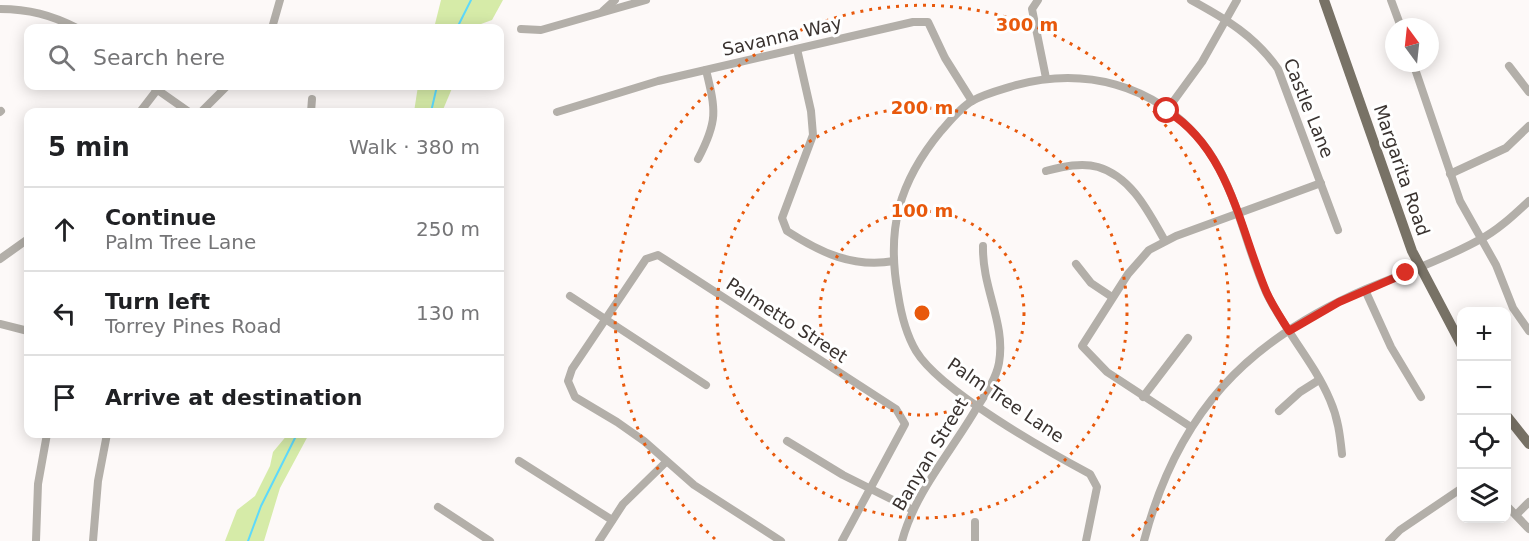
<!DOCTYPE html>
<html lang="en">
<head>
<meta charset="utf-8">
<style>
  body { margin:0; font-family:"DejaVu Sans",sans-serif; background:#f2f2f2; color:#202124 }
  .controls { position:absolute; right:18px; bottom:18px; display:grid; overflow:hidden; border-radius:12px; box-shadow:0 3px 15px #0003 }
  .controls button { width:54px; height:54px; display:grid; place-items:center; padding:0; border:0; border-bottom:2px solid #e0e0e0; background:#fff; color:#202124; font:30px sans-serif }
  .compass { position:absolute; left:1385px; top:18px; width:54px; height:54px; border-radius:50%; background:#fff; box-shadow:0 3px 15px #0003; rotate:345deg }
  .stop { position:absolute; width:18px; height:18px; margin:-14px; border:4px solid #d93025; border-radius:50%; background:#fff }
  .stop.end { background:#d93025; border-color:#fff; box-shadow:0 2px 6px #0008 }
  .list { margin:0; padding:0; list-style:none }
  h2 { display:flex; justify-content:space-between; align-items:center; height:78px; margin:0; padding:0 24px; font-size:26px }
  h2 small { font-size:20px; font-weight:400; color:#757577 }
  .list li { display:grid; grid-template-columns:39px 1fr auto; gap:18px; align-items:center; box-sizing:border-box; height:84px; padding:0 24px; border-top:2px solid #e0e0e0 }
  .list b { display:block; font-size:22px; white-space:nowrap }
  .list p { margin:0; font-size:20px; white-space:nowrap; color:#757577 }
  .list em { font-size:20px; font-style:normal; color:#757577 }
  .icon { flex:none; width:33px; height:33px; fill:none; stroke:currentColor; stroke-width:2; stroke-linecap:round; stroke-linejoin:round }
  .map { position:relative; flex:none; width:1529px; height:541px; overflow:hidden }
  .search { position:absolute; background:#fff; box-shadow:0 3px 15px #0003; left:24px; top:24px; width:480px; height:66px; display:flex; align-items:center; gap:15px; box-sizing:border-box; padding:0 21px; border-radius:12px; color:#757577; font-size:22px }
  .panel { position:absolute; background:#fff; box-shadow:0 3px 15px #0003; left:24px; top:108px; width:480px; height:330px; border-radius:12px }
  .map>svg:first-child { display:block }
</style>
</head>
<body>
<div class="map">
<svg width="1529" height="541" viewBox="0 0 1529 541">
  <rect width="100%" height="100%" fill="#fdf9f8"/>
  <g fill="#d6eba8">
    <path d="M441 0H503L492 20 481 24V28H434Z"/>
    <path d="M418 86H453L442 112H414Z"/>
    <path d="M288 434H309L280 488 264 541H225L237 510 255 496 270 466 273 452Z"/>
  </g>
  <g fill="none" stroke-linecap="round" stroke-linejoin="round">
    <g stroke="#5ed9fb" stroke-width="2">
      <path d="M457 28 471 0"/>
      <path d="M431 112 437 86"/>
      <path d="M248 541 261 506 297 434"/>
    </g>
    <g stroke="#b3afa9" stroke-width="8">
      <path d="M1038 0 1032 9 1046 78"/>
      <path d="M1191 0C1226 19 1255 36 1278 69L1338 230"/>
      <path d="M1391 0 1401 27"/>
      <path d="M0 9C29 9 51 15 77 28"/>
      <path d="M603 11 615 0"/>
      <path d="M272 28 280 0"/>
      <path d="M521 29 541 30 646 0"/>
      <path d="M797 49 811 111 813 135 782 218 787 231C821 253 853 268 894 261"/>
      <path d="M1413 63 1460 201 1496 265 1513 308 1529 331"/>
      <path d="M1509 66 1529 92"/>
      <path d="M152 86 189 112"/>
      <path d="M1167 110 1202 62 1237 0"/>
      <path d="M0 112 1 111"/>
      <path d="M140 112 160 86"/>
      <path d="M201 112 227 86"/>
      <path d="M311 112 312 99"/>
      <path d="M557 112 658 81 913 22H928L945 58 972 101"/>
      <path d="M698 159C718 121 716 111 706 70"/>
      <path d="M1046 171C1062 167 1081 162 1098 167 1132 177 1149 213 1165 241"/>
      <path d="M1450 174 1506 148 1529 126"/>
      <path d="M0 259 28 239"/>
      <path d="M1076 264 1091 283 1112 297"/>
      <path d="M1365 290 1391 347 1421 397"/>
      <path d="M570 296 706 385"/>
      <path d="M0 324 28 331"/>
      <path d="M1143 397 1188 338"/>
      <path d="M1279 411 1300 392 1319 380"/>
      <path d="M1191 427 1107 372 1082 346 1128 274 1149 250 1176 236 1321 183"/>
      <path d="M787 441 843 475 913 510"/>
      <path d="M519 461 612 520"/>
      <path d="M1506 505 1529 529"/>
      <path d="M438 507 490 541"/>
      <path d="M1516 515 1529 502"/>
      <path d="M36 541 38 484 47 434"/>
      <path d="M93 541 98 481 107 434"/>
      <path d="M599 541 623 504 666 462"/>
      <path d="M781 541 694 485 644 441 617 422 575 397 568 381 572 369 646 259 658 255 896 409 905 424 842 541"/>
      <path d="M902 541C915 492 951 452 976 409 985 395 996 379 999 363 1006 323 982 289 983 246"/>
      <path d="M975 541V522"/>
      <path d="M1086 541 1097 487 1090 474C1047 451 940 391 916 351 906 334 901 314 898 294 886 229 899 182 941 131 950 121 960 108 972 101 984 94 1000 90 1013 86 1083 66 1154 84 1201 141 1236 184 1244 243 1266 292 1284 330 1314 362 1330 400 1338 418 1340 435 1342 454"/>
      <path d="M1144 541C1177 414 1246 341 1366 289 1404 273 1443 260 1479 240 1497 231 1514 215 1529 201"/>
      <path d="M1389 541 1400 530 1462 488"/>
    </g>
    <g stroke="#787266" stroke-width="10">
      <path d="M1324 0 1412 251 1462 346"/>
      <path d="M1506 415 1529 444"/>
    </g>
  </g>
  <g fill="none" stroke-linecap="round" stroke-linejoin="round">
    <path stroke="#d93025" stroke-width="8" d="M1167 111C1229 149 1240 229 1266 291 1272 305 1281 318 1289 331L1339 302 1406 273"/>
  </g>
  <g fill="none" stroke="#e8590c" stroke-width="3" stroke-dasharray="3 6">
    <circle cx="922" cy="313" r="102"/>
    <circle cx="922" cy="313" r="205"/>
    <path d="M715 539A307 307 0 1 1 1129 539"/>
  </g>
  <g text-anchor="middle" dominant-baseline="central" stroke-width="6" stroke-linejoin="round" paint-order="stroke">
    <g font-size="18" fill="#39322f" stroke="#fff">
      <text transform="translate(782 36) rotate(-13)">Savanna Way</text>
      <text transform="translate(1309 108) rotate(68)">Castle Lane</text>
      <text transform="translate(1402 170) rotate(71)">Margarita Road</text>
      <text transform="translate(787 320) rotate(33)">Palmetto Street</text>
      <text transform="translate(1006 400) rotate(34)">Palm Tree Lane</text>
      <text transform="translate(930 454) rotate(-59)">Banyan Street</text>
    </g>
  </g>
  <circle cx="922" cy="313" r="9" fill="#e8590c" stroke="#fff" stroke-width="3"/>
  <g font-size="18" text-anchor="middle" font-weight="bold" fill="#e8590c" stroke="#fff" stroke-width="6" stroke-linejoin="round" paint-order="stroke">
    <text x="1027" y="31">300 m</text>
    <text x="922" y="114">200 m</text>
    <text x="922" y="217">100 m</text>
  </g>
</svg>
<div class="controls">
<button>+</button>
<button>−</button>
<button><svg class="icon" aria-label="locate" viewBox="0 0 24 24"><circle cx="12" cy="12" r="6"/><path d="M12 2v4M12 18v4M2 12h4M18 12h4"/></svg></button>
<button><svg class="icon" aria-label="layers" viewBox="0 0 24 24"><path d="M12 4l9 5-9 5-9-5zM3 14l9 5 9-5"/></svg></button>
</div>
<svg class="compass" viewBox="-18 -18 36 36"><path d="M0-13l5 13h-10z" fill="#e53935"/><path d="M0 13l5-13h-10z" fill="#757577"/></svg>
<div class="stop" style="left:1167px;top:111px"></div>
<div class="stop end" style="left:1406px;top:273px"></div>
<div class="search"><svg class="icon" aria-label="search" viewBox="0 0 24 24"><circle cx="10" cy="10" r="6"/><path d="M15 15l6 6"/></svg>Search here</div>
<section class="panel">
<h2>5 min<small>Walk · 380 m</small></h2>
<ul class="list">
<li><svg class="icon" aria-label="ahead" viewBox="0 0 24 24"><path d="M12 20V5M6 11l6-6 6 6"/></svg><div><b>Continue</b><p>Palm Tree Lane</p></div><em>250 m</em></li>
<li><svg class="icon" aria-label="left" viewBox="0 0 24 24"><path d="M17 20v-9H6M10 6l-5 5 5 5"/></svg><div><b>Turn left</b><p>Torrey Pines Road</p></div><em>130 m</em></li>
<li><svg class="icon" aria-label="arrive" viewBox="0 0 24 24"><path d="M6 21V4h12l-3 4 3 4H6"/></svg><div><b>Arrive at destination</b></div></li>
</ul>
</section>
</div>
</body>
</html>
